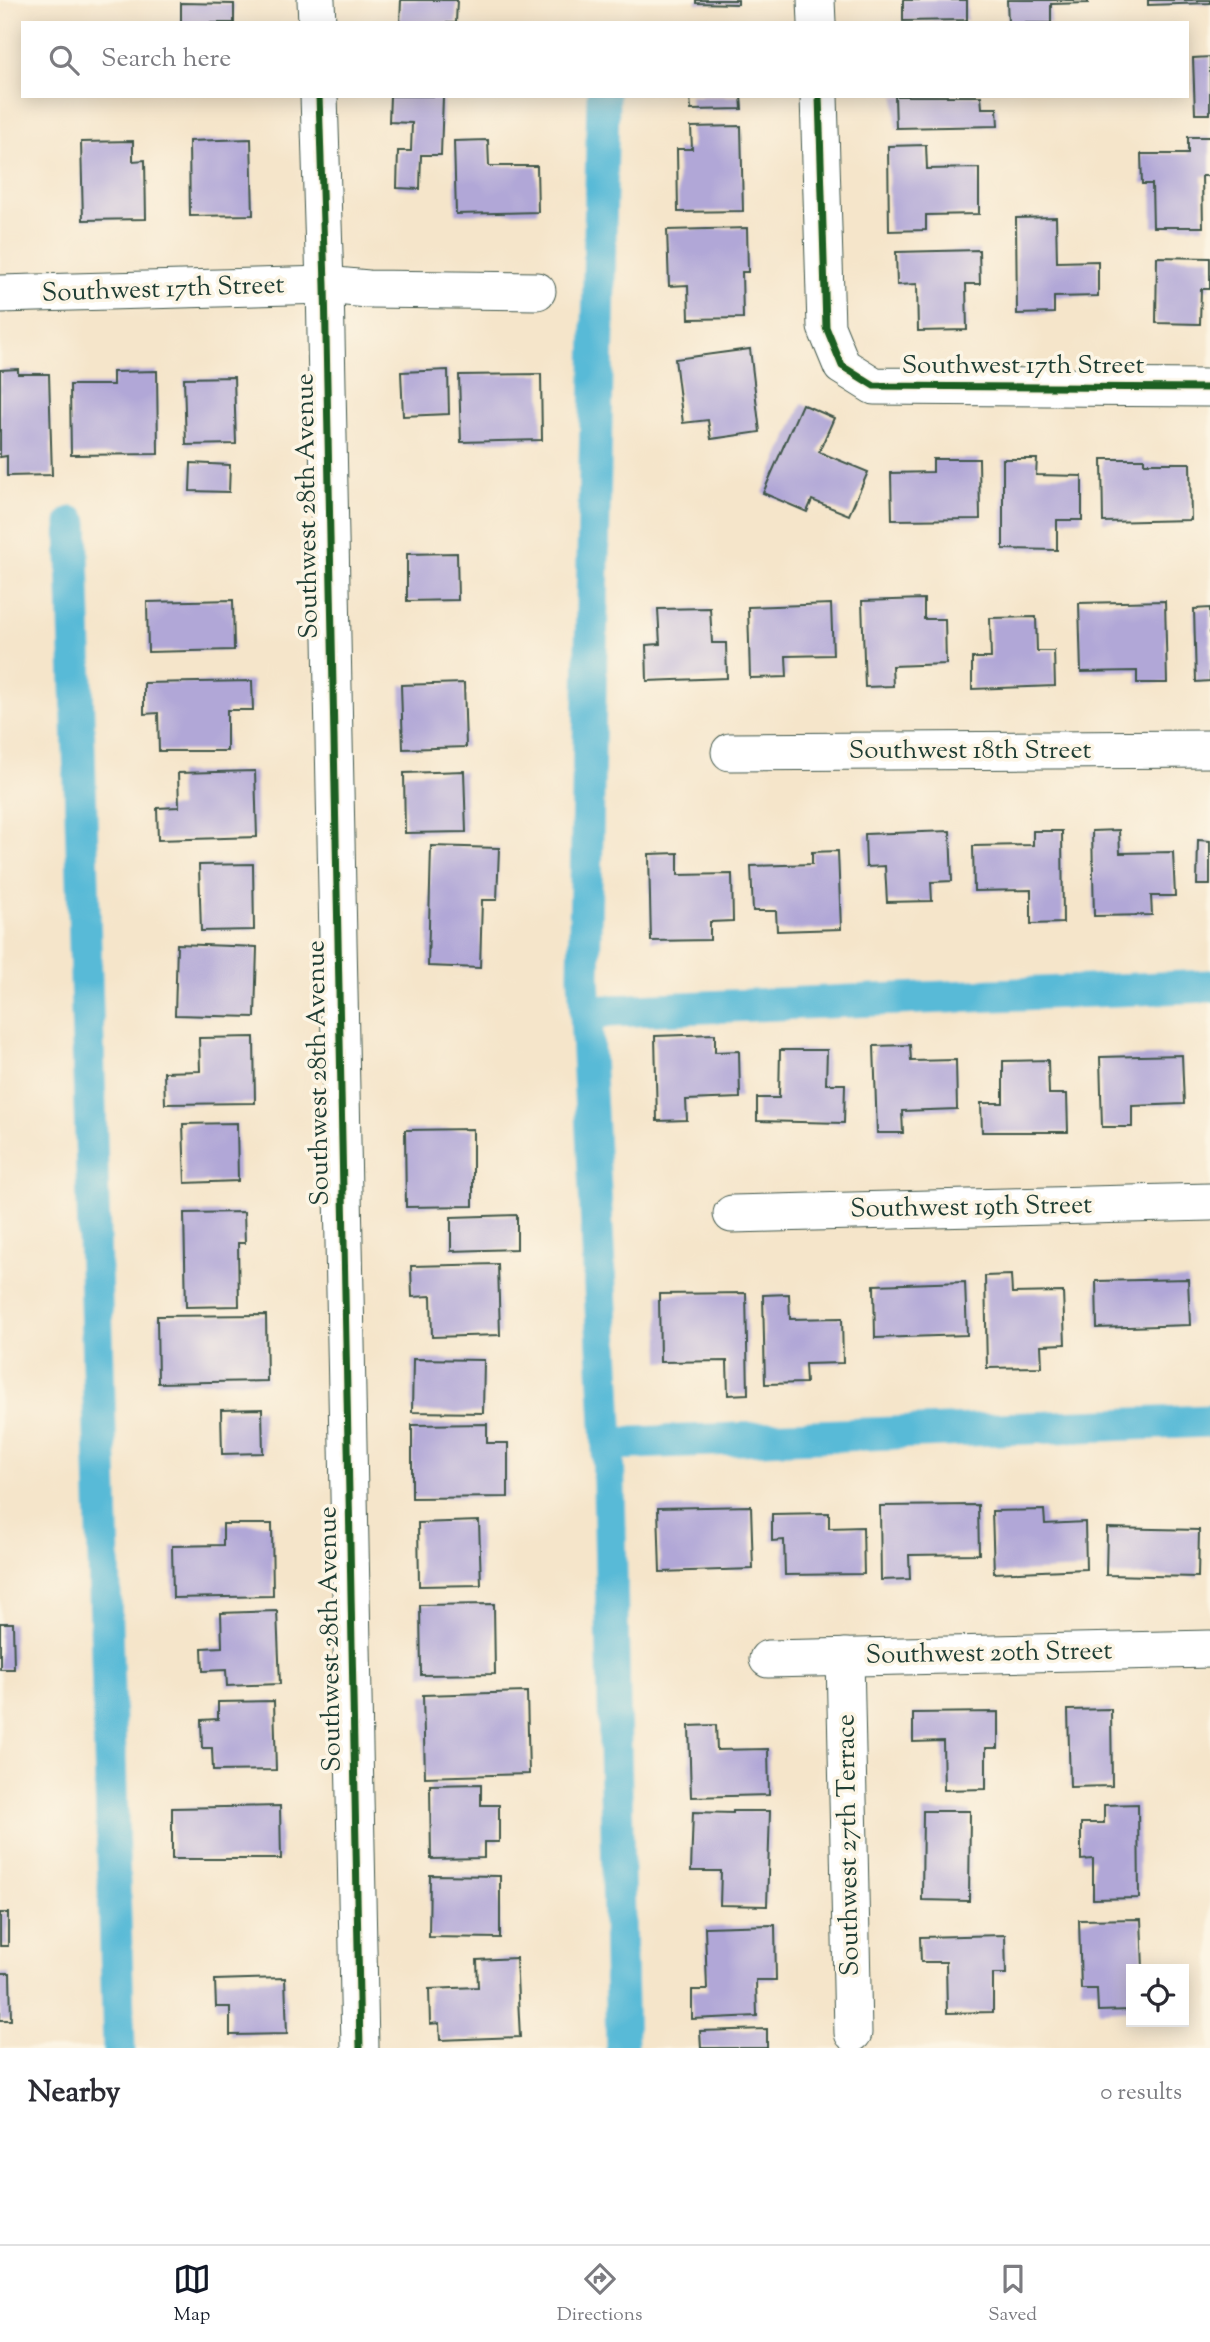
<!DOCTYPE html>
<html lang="en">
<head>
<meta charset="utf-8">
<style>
  body { margin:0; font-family:"Sorts Mill Goudy",serif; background:#f2f2f3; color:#2b2b33 }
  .controls { position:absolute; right:21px; bottom:21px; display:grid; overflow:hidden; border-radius:0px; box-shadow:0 4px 18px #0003 }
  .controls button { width:63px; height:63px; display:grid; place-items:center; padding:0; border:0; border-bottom:2px solid #e1e1e2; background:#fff; color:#2b2b33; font:35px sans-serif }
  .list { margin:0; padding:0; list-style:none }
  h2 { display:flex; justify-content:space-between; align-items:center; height:91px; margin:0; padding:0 28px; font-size:30px }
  h2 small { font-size:23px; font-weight:400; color:#7c7c81 }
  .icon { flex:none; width:38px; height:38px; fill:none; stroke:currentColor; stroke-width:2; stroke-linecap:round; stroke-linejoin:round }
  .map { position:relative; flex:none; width:1210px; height:2048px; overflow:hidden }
  .search { position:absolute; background:#fff; box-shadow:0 4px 18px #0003; left:21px; right:21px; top:21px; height:77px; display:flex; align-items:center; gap:18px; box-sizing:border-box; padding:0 24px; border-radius:0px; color:#7c7c81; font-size:26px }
  .sheet { height:196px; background:#fff }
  nav { display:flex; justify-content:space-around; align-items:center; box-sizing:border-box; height:98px; border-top:2px solid #e1e1e2; background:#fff; font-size:19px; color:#7c7c81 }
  nav a { display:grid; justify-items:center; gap:4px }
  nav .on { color:#111827 }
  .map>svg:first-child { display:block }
</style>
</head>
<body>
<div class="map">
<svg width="1210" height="2048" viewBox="0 0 1210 2048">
  <rect width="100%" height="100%" fill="#fcf5e5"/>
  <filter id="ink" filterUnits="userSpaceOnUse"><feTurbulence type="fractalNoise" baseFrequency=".0143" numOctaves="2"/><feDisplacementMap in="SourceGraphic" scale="14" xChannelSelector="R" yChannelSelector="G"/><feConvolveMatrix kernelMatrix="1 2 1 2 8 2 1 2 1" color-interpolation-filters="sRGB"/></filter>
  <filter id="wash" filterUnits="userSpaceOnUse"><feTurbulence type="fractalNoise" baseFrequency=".00686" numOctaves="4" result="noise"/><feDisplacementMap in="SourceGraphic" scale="28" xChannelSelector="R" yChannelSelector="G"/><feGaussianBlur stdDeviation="1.57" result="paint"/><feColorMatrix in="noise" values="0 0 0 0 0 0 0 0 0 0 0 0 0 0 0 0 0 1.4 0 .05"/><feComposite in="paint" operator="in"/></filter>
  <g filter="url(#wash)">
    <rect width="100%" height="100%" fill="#f5e5ca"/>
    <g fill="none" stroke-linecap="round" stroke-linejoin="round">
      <g stroke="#59bad7" stroke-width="33">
        <path d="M603 96 584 976 608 1444 622 2048"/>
        <path d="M72 523 119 2048"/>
        <path d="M586 1012 1210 986"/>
        <path d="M608 1444 1210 1421"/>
      </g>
    </g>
    <g id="blocks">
      <g fill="#b1a7d7">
        <path d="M401 0H457L456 23H400Z"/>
        <path d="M696 0H738V4L696 3Z"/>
        <path d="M903 0H967V20L903 21Z"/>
        <path d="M1007 0H1088V3L1051 4V23H1008Z"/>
        <path d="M1148 0H1210V3L1148 5Z"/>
        <path d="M181 3 234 4V23H181Z"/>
        <path d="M1210 57V114H1195L1193 58Z"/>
        <path d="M390 96H443L441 155H421L420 189 397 188 398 151H411L412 123 389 122Z"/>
        <path d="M690 96H741L742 109 691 110Z"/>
        <path d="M895 96H981L982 108H997L998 126 896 128Z"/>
        <path d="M741 126 743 211 678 212 677 149H692L691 127Z"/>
        <path d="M1188 137H1210V176H1202L1203 227H1153L1152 184H1142L1141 154H1188Z"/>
        <path d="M251 139 253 215 190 216 189 141Z"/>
        <path d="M488 140 489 166H537L538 212 456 214 454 141Z"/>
        <path d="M133 141V161L145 160 146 219 83 220 81 142Z"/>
        <path d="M926 145 927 169 979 168V214L926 215V230L889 231 888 146Z"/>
        <path d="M1056 217 1057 262 1098 261V296L1054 297V313L1017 314 1016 218Z"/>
        <path d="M747 228 748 272H742L743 318 689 319 688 285 669 286 667 230Z"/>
        <path d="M979 250 980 284H966L967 330 918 331 917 284 897 285 896 252Z"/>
        <path d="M1157 257 1210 258V289H1201L1200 324 1156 323Z"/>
        <path d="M750 349 760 432 711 439 708 420 683 423 675 359Z"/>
        <path d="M18 369V374H49L52 475 7 476V456L0 457V370Z"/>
        <path d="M448 370 449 414 403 416 401 372Z"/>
        <path d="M157 371 158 454 71 455 70 385H113V372Z"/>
        <path d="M541 374 542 440 461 442 459 375Z"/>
        <path d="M234 377 236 444 186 445 184 378Z"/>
        <path d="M802 404 834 418 819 452 868 472 849 515 812 500 807 512 763 493Z"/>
        <path d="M933 459H979L980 519 892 520 891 473 933 472Z"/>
        <path d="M1003 459H1037L1036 475 1082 476V520H1057V550L1003 549Z"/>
        <path d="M1102 459H1144V463H1190L1191 520 1103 522Z"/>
        <path d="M191 463 230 465 229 492 190 491Z"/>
        <path d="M457 553 458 600 407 601V554Z"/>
        <path d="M924 599V619H945L946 664 892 666 893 686 865 687 862 601Z"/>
        <path d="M233 600 234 650 148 652 147 602Z"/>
        <path d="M1165 601 1167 683H1137V671L1081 672 1079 603Z"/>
        <path d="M831 604 833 655 786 656 787 677 750 678 748 607Z"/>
        <path d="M710 608 712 643H726L727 678 647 681 646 645 660 644 658 609Z"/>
        <path d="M1210 608V681L1196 682 1194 609Z"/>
        <path d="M1036 617 1037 651H1054L1055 686 972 689V658H991L990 618Z"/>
        <path d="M252 681 253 710H227V751H159L158 713 144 714V683Z"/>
        <path d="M464 683 466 747 403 749 401 685Z"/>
        <path d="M255 771 257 837 158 840 157 808 179 807 178 773Z"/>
        <path d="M464 771 466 832 405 833 404 773Z"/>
        <path d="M1119 830 1120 853 1173 852 1175 896H1151L1152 915 1094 916 1092 831Z"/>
        <path d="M950 831 952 881 931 882 932 901 887 902 885 866 866 867 865 834Z"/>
        <path d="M1033 831H1062L1063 923 1031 924V890L974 891 973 846 1033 845Z"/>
        <path d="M1198 840 1210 841V885H1197Z"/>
        <path d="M431 846 499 848 497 900H482L480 968 428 966Z"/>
        <path d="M838 851 841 929 777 931 776 911H753L751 866 812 864V852Z"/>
        <path d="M678 853V875L732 874 733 921 710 922V940L651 941 649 854Z"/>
        <path d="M253 864 254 930 201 931 199 865Z"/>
        <path d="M177 944 257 947 255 1017 175 1015Z"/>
        <path d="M715 1034V1052L739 1051 740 1098 686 1100 687 1120 657 1121 655 1036Z"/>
        <path d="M254 1037 255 1103 165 1104 164 1072 200 1071 199 1038Z"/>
        <path d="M910 1045 911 1061 956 1060 957 1109 902 1111 903 1133H877L874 1046Z"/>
        <path d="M780 1050H827L826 1084H845L844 1123 757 1121V1098H779Z"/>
        <path d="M1182 1055 1184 1104 1132 1106V1127H1102L1100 1057Z"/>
        <path d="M1048 1060 1049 1094H1067L1068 1132H982L981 1103H1003V1061Z"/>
        <path d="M237 1123 238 1181 185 1183 183 1124Z"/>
        <path d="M473 1129V1206L406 1207 405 1130Z"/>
        <path d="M244 1212 245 1243H238L239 1306 186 1307 184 1213Z"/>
        <path d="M517 1215V1249L451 1251V1217Z"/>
        <path d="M498 1264 500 1335 432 1337 431 1296 412 1297 411 1266Z"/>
        <path d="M1011 1275 1012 1293 1063 1292 1065 1344 1041 1345 1042 1367 987 1368 985 1276Z"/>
        <path d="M1188 1279 1190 1325 1097 1328 1096 1281Z"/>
        <path d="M965 1282 967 1335 875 1338 874 1285Z"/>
        <path d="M746 1293 748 1394 728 1395 727 1361 660 1362 659 1294Z"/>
        <path d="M789 1294 790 1319 842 1318 843 1363 805 1364 806 1383 765 1384 763 1295Z"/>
        <path d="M266 1315 267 1381 158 1383 157 1316Z"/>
        <path d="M413 1359 484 1360 483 1413 412 1412Z"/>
        <path d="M262 1409 263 1453 222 1454 221 1410Z"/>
        <path d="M487 1424V1443H508V1497L412 1498V1425Z"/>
        <path d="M978 1505 979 1554 909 1555 910 1579 881 1580 880 1506Z"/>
        <path d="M751 1506 753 1569 660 1572 658 1508Z"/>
        <path d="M1044 1510 1045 1524 1085 1522 1086 1569 994 1573 992 1511Z"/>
        <path d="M829 1513V1528L863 1527 864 1574 785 1575 784 1540 772 1541V1514Z"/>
        <path d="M479 1521 481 1585 419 1586 418 1523Z"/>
        <path d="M223 1524H272L273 1596 173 1598 172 1546 223 1545Z"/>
        <path d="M1107 1528 1199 1530 1198 1577 1106 1575Z"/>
        <path d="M494 1604 495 1674 421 1675 420 1605Z"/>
        <path d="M277 1611 280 1684 227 1686 226 1670 203 1671 202 1648 222 1647 221 1613Z"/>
        <path d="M0 1623H13L14 1669H0Z"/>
        <path d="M527 1692 529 1774 425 1777 423 1695Z"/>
        <path d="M274 1701 276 1770 213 1771 212 1748H202L201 1720 218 1719V1702Z"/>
        <path d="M1111 1709 1112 1786 1070 1787 1068 1710Z"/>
        <path d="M998 1712V1748H986V1789L944 1790 943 1741 913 1742V1713Z"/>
        <path d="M716 1725 717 1750 768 1749 769 1795 691 1797 689 1726Z"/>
        <path d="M481 1784V1805H499V1842H484V1858L431 1859 430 1785Z"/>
        <path d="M1138 1804 1139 1898 1093 1899V1859L1081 1860V1823H1104V1805Z"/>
        <path d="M280 1806 281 1859H172V1808Z"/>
        <path d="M733 1811H770L767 1906 720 1905 721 1871H691L693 1812 733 1813Z"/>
        <path d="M923 1811H970L969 1901 922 1900Z"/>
        <path d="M430 1875 500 1876V1938L429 1937Z"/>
        <rect x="0" y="1913" width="8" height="33"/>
        <path d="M1141 1919 1143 1969H1131V2010L1098 2011 1097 1989H1081L1079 1920Z"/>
        <path d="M775 1925 776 1980H756L757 2016 692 2019V1990H707L705 1927Z"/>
        <path d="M1005 1935 1006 1974H993V2012L947 2013 946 1962H921L920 1937Z"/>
        <path d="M516 1958 520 2037 440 2040 439 2023 430 2024 429 1989 478 1987 477 1960Z"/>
        <path d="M0 1973H10L11 2020H0Z"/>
        <path d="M285 1978 287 2034 230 2035V2007H216L215 1980Z"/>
        <path d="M767 2029V2048H701L700 2031Z"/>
      </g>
    </g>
  </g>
  <g filter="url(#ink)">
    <use href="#blocks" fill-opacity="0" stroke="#3f564a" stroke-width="2"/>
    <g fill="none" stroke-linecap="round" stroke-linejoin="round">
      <defs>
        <g id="street">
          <path d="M316 0 317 23"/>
          <path d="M816 0 817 23"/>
          <path d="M319 96 325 285 360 2048"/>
          <path d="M819 96 826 327 842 366 874 386 1210 388"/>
          <path d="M0 294 325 285 368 289 537 291"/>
          <path d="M730 752 1210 749"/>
          <path d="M732 1214 1210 1202"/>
          <path d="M845 1657 853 2033"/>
          <path d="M768 1659 1210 1649"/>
        </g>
      </defs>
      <use href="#street" stroke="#3f564a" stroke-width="39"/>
      <use href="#street" stroke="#fff" stroke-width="37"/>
      <defs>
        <g id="cycleway">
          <path d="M319 96 325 285 360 2048"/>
          <path d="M819 96 826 327 842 366 874 386 1210 388"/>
        </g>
      </defs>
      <use href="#cycleway" stroke="#fcf5e5" stroke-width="11"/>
      <use href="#cycleway" stroke="#1b5e20" stroke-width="7"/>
    </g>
  </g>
  <g text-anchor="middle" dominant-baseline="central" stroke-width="7" stroke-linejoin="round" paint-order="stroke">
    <g font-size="26" fill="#1f3d34" stroke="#fcf5e5">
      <text transform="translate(163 290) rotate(-2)">Southwest 17th Street</text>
      <text x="1023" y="366">Southwest 17th Street</text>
      <text transform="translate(308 506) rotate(-91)">Southwest 28th Avenue</text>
      <text x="970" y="751">Southwest 18th Street</text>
      <text transform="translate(319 1073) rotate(-91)">Southwest 28th Avenue</text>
      <text transform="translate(971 1208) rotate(-1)">Southwest 19th Street</text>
      <text transform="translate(331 1639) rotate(-91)">Southwest 28th Avenue</text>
      <text transform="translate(989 1654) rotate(-1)">Southwest 20th Street</text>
      <text transform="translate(849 1845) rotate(-91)">Southwest 27th Terrace</text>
    </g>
  </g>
</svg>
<div class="controls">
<button><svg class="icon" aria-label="locate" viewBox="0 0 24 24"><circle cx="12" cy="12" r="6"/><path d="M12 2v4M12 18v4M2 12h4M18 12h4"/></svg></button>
</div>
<div class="search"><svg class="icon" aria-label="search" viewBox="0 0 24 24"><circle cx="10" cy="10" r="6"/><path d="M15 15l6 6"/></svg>Search here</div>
</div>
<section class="sheet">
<h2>Nearby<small>0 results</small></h2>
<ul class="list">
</ul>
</section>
<nav>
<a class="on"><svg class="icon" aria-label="map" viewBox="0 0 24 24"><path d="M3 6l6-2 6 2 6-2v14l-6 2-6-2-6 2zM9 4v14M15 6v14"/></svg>Map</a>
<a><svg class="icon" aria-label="directions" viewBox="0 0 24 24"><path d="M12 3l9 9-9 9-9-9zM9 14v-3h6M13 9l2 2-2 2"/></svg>Directions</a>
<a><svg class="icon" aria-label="saved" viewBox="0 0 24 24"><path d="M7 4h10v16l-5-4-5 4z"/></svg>Saved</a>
</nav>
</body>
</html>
